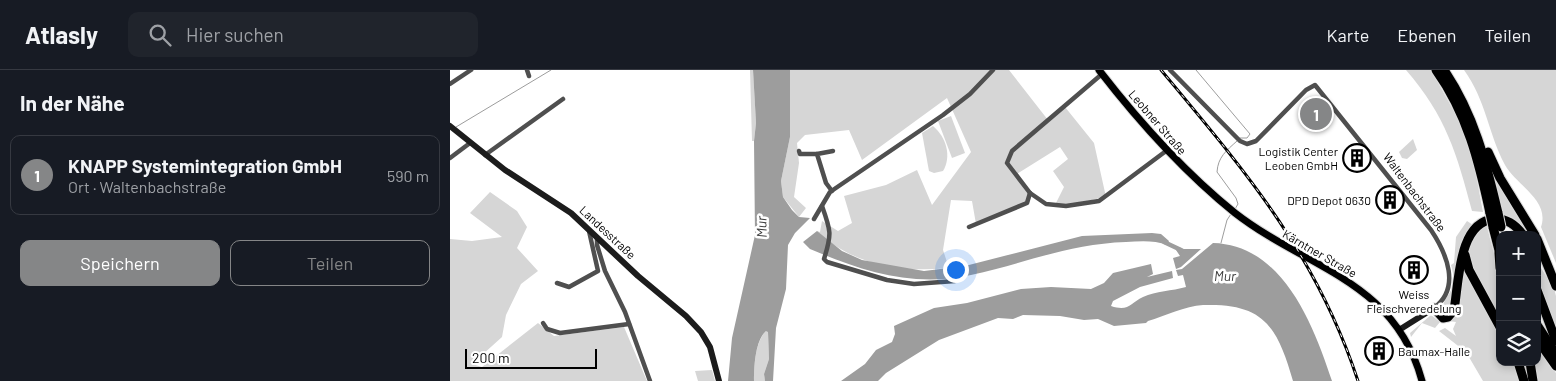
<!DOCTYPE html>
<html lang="de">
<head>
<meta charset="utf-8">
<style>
  body { margin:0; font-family:Barlow,sans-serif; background:#20242c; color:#f1f3f6 }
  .controls { position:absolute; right:15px; bottom:15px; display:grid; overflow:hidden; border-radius:10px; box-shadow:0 2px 8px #0003 }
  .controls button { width:45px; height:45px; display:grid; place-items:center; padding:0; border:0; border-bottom:1px solid #363941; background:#171b24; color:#f1f3f6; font:25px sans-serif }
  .scale { position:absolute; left:15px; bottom:12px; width:132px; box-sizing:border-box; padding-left:5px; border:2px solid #000; border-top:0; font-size:14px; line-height:18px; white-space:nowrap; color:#000; -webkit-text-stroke:4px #fff; paint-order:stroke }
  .you { position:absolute; left:505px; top:199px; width:18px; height:18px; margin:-12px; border:4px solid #fff; border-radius:50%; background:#1a73e8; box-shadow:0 0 0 8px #1a73e833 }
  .badge { display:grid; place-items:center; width:32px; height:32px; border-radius:50%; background:#858687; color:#fff; font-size:16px; font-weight:700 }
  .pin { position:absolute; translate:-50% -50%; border:2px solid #fff; box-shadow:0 1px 5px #0006 }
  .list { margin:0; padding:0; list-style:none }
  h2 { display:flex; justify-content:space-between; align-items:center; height:65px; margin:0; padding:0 20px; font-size:21px }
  h2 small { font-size:16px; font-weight:400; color:#9ea1a6 }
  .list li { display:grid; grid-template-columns:32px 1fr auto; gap:15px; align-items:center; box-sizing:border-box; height:80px; margin:0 10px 10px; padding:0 10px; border:1px solid #363941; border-radius:10px }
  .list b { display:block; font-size:19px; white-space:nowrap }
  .list p { margin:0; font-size:16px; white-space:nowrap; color:#9ea1a6 }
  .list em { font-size:16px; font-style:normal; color:#9ea1a6 }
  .actions { display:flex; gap:10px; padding:15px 20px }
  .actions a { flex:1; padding:11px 0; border:1px solid #858687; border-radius:10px; text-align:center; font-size:18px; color:#858687 }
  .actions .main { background:#858687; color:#fff }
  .icon { flex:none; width:28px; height:28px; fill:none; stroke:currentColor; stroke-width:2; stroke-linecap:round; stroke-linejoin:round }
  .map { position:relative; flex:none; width:1106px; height:311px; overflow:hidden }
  header { display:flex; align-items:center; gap:30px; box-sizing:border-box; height:70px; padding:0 25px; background:#171b24; border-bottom:1px solid #363941 }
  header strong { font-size:24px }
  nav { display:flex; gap:28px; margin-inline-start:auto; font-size:18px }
  .search { width:350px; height:45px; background:#20242c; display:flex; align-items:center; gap:12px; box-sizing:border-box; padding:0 18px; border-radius:10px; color:#9ea1a6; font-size:19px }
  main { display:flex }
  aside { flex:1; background:#171b24 }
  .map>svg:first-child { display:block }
</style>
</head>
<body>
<header>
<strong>Atlasly</strong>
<div class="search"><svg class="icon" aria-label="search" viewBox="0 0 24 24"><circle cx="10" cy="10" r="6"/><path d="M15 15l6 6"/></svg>Hier suchen</div>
<nav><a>Karte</a><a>Ebenen</a><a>Teilen</a></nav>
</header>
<main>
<aside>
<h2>In der Nähe<small></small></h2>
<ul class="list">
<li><span class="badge">1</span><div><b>KNAPP Systemintegration GmbH</b><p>Ort · Waltenbachstraße</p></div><em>590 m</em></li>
</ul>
<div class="actions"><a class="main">Speichern</a><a>Teilen</a></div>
</aside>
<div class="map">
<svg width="1106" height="311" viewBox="0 0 1106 311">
  <rect width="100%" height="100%" fill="#fff"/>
  <g fill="#d6d6d6">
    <path d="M300 0H303L306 53 304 71H302Z"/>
    <path d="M340 0H559L598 50 615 37 644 73 656 127 613 136 605 135 614 117 603 101 618 89 610 77 565 105 580 123 577 133 526 154 522 131 501 130 493 180 499 198C451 203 402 195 367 161L370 162 372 151 388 161 402 153 394 126 436 115 467 100 482 135 521 82 497 28 412 90 399 60 355 65 347 73 349 93 344 127 356 138 349 147 333 127 331 111 340 67Z"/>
    <path d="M956 0H981L1010 52 1023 89 1033 142 1022 141C1007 84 996 46 956 0Z"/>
    <path d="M1014 0H1106V193L1091 157C1100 130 1067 116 1055 95 1038 63 1036 30 1014 0Z"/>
    <path d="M501 46 515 83 502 88 488 51Z"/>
    <path d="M483 56C496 67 502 86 493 101L484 103 479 101 472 63Z"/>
    <path d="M963 69 967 80 957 89 952 88 949 82Z"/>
    <path d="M1045 109 1049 116 1083 165H1076L1053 148Z"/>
    <path d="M40 122 67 141 77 157 67 178 88 201 71 214 56 245 52 267 22 294 32 297 88 253 104 266 174 257 197 311H0V169L22 171 52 167 20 143Z"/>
    <path d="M1017 151 1023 155 1002 239 996 245 991 241C996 221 1009 222 1001 195L1004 193 1006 167Z"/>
    <path d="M1036 153 1050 207V253L1028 213 1017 185 1020 166Z"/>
    <path d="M1087 192 1104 218 1106 226V266L1090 222Z"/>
    <path d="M1016 199 1050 263V292H1066L1072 311H1033L1016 282 989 261 995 258 1006 266 1003 259 1006 252 998 251 1005 243 1014 200Z"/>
    <path d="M981 245 990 252 985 258 972 253 961 267 960 263Z"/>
    <path d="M316 261H318L319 289 314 304 315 311H304C304 297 305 272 316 261Z"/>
    <path d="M1087 277 1106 303V311H1085L1082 292H1087Z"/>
    <path d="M262 300 265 311H248L245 301Z"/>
  </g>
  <g fill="#9d9d9d">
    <path d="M303 0H340V67L331 111 333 127 342 140 349 147 360 148 345 163 338 175 336 219 326 258 323 311H315L314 304 319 289 318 262 316 261C305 271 304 297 304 311H278L282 268 305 165 304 71 306 53Z"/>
    <path d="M367 161 392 181 412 190 474 201 515 196 632 166 702 163 711 164 719 171 717 175C705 170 690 171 676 172 618 174 576 193 521 205 463 218 412 201 360 179L353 172Z"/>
    <path d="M763 173C833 175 863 254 882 311H843C827 256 814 233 753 235 735 236 715 246 698 251L696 253 664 256 648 249 634 250 610 246 573 245 563 249 548 248 489 270 436 303 428 311H391L415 294 426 280 442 272 445 264 444 256 484 238 517 233 571 219 601 217 641 219 654 213 663 203 701 194 703 204 697 207 722 201 723 208 690 217 663 231 661 236C679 242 680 233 693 227 706 221 722 221 736 217L733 205 728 206 726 200 732 199Z"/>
    <path d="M728 177 734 179H751L731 197 726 199 723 188 730 186 726 180Z"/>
  </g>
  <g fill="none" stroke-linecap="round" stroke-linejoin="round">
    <g stroke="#9d9d9d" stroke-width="1">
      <path d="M746 0 800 64 797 68H790"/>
      <path d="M6 57 101 0"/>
      <path d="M785 139 788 134 786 128 767 102C768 87 776 81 787 71"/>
      <path d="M771 173 777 150 781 144"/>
    </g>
    <path stroke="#9d9d9d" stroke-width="4.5" d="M714 172 731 180"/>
    <defs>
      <path id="primary" d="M649 0C690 53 733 101 785 143 857 199 945 210 972 311"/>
      <g id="highway">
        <path d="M986 0C1017 43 1029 92 1040 143"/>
        <path d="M994 0C1024 44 1036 92 1048 143"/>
        <path d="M1038 82 1050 108 1085 165"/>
        <path d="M1043 157 1050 184"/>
        <path d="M1087 169 1106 216"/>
        <path d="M1049 183 1050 198"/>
        <path d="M1015 185 1019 200 1050 257"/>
        <path d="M1087 220 1106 271"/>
        <path d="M984 238 993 248 998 247 1004 240C1009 213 1008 152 1044 149 1057 148 1066 155 1073 165"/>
        <path d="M1087 255 1106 284"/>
        <path d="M1087 269 1106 296"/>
        <path d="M1068 292 1074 311"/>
        <path d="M1080 292 1083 311"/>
      </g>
    </defs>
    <use href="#primary" stroke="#dbdbdb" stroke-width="9"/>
    <use href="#highway" stroke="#dbdbdb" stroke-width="11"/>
    <g stroke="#4f4f4f" stroke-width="4.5">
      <path d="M77 0 79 6"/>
      <path d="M720 0 790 71 797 74 806 71 856 20 865 15 981 160C997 184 1011 218 984 238"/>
      <path d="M652 4 562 81 557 93 580 123 596 134 616 136 649 131 716 81"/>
      <path d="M0 14 21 0"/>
      <path d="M349 81 350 84H367"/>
      <path d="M35 85 113 29"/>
      <path d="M0 88 20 73"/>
      <path d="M382 121 376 113 367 84 383 81"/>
      <path d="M372 136C381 161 382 164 374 189L377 192 437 210 464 214 505 211"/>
      <path d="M364 149 380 122 493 45 520 24 543 0"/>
      <path d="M519 157 577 133 580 123"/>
      <path d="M147 167V175L155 201 175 242 200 311"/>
      <path d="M107 213 119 217 148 201 139 161"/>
      <path d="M93 253 97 259 110 263 179 254"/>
    </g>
    <g stroke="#1c1c1c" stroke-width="6">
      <path d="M0 56 55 100 121 143 188 206 236 246 251 262 260 277 269 311"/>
      <path d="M949 260 984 238"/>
    </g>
    <use href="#primary" stroke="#000" stroke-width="7"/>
    <use href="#highway" stroke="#000" stroke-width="9"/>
    <defs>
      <path id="rail" d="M711 0C795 101 866 183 908 311"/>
    </defs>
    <use href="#rail" stroke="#000" stroke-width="3"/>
    <use href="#rail" stroke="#fff" stroke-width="1" stroke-dasharray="4" stroke-linecap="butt"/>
    <defs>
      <g id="highway-bridge">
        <path d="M1040 143 1043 157"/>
        <path d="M1048 143 1051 157"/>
      </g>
    </defs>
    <use href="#highway-bridge" stroke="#dbdbdb" stroke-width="11" stroke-linecap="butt"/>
    <use href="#highway-bridge" stroke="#000" stroke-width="9"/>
  </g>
  <defs>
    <symbol id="building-ring" viewBox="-11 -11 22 22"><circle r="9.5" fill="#fff" stroke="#000" stroke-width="1.5"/><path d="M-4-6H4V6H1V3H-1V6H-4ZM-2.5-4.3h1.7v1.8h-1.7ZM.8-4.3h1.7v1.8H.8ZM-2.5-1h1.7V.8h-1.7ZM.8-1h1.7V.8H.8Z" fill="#000"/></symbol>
  </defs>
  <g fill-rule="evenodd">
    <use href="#building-ring" x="891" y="72" width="32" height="32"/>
    <use href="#building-ring" x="924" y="114" width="32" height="32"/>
    <use href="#building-ring" x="948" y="184" width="32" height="32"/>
    <use href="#building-ring" x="913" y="265" width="32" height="32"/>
  </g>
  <g text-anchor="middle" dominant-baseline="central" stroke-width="5" stroke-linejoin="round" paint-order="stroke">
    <g font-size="12" fill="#000" stroke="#fff">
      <text transform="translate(708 52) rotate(49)">Leobner Straße</text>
      <text transform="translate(965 122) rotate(53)">Waltenbachstraße</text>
      <text transform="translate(158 162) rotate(43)">Landesstraße</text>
      <text transform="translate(870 183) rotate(30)">Kärntner Straße</text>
    </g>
    <g font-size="12" fill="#000" stroke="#fff" text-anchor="end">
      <text x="888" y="81">Logistik Center<tspan x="888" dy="14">Leoben GmbH</tspan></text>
      <text x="921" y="130">DPD Depot 0630</text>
      <text x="964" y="224" text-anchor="middle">Weiss<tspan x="964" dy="14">Fleischveredelung</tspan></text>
      <text x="948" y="281" text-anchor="start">Baumax-Halle</text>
    </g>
    <g font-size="14" font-style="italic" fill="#3e3e3e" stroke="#fff">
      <text transform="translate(311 157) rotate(-91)">Mur</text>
      <text x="775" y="205">Mur</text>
    </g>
  </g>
</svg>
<div class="controls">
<button>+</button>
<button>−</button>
<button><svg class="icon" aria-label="layers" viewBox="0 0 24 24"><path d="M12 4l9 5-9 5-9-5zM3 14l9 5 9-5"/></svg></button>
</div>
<div class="scale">200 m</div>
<div class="you"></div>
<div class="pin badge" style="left:866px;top:44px">1</div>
</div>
</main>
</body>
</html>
